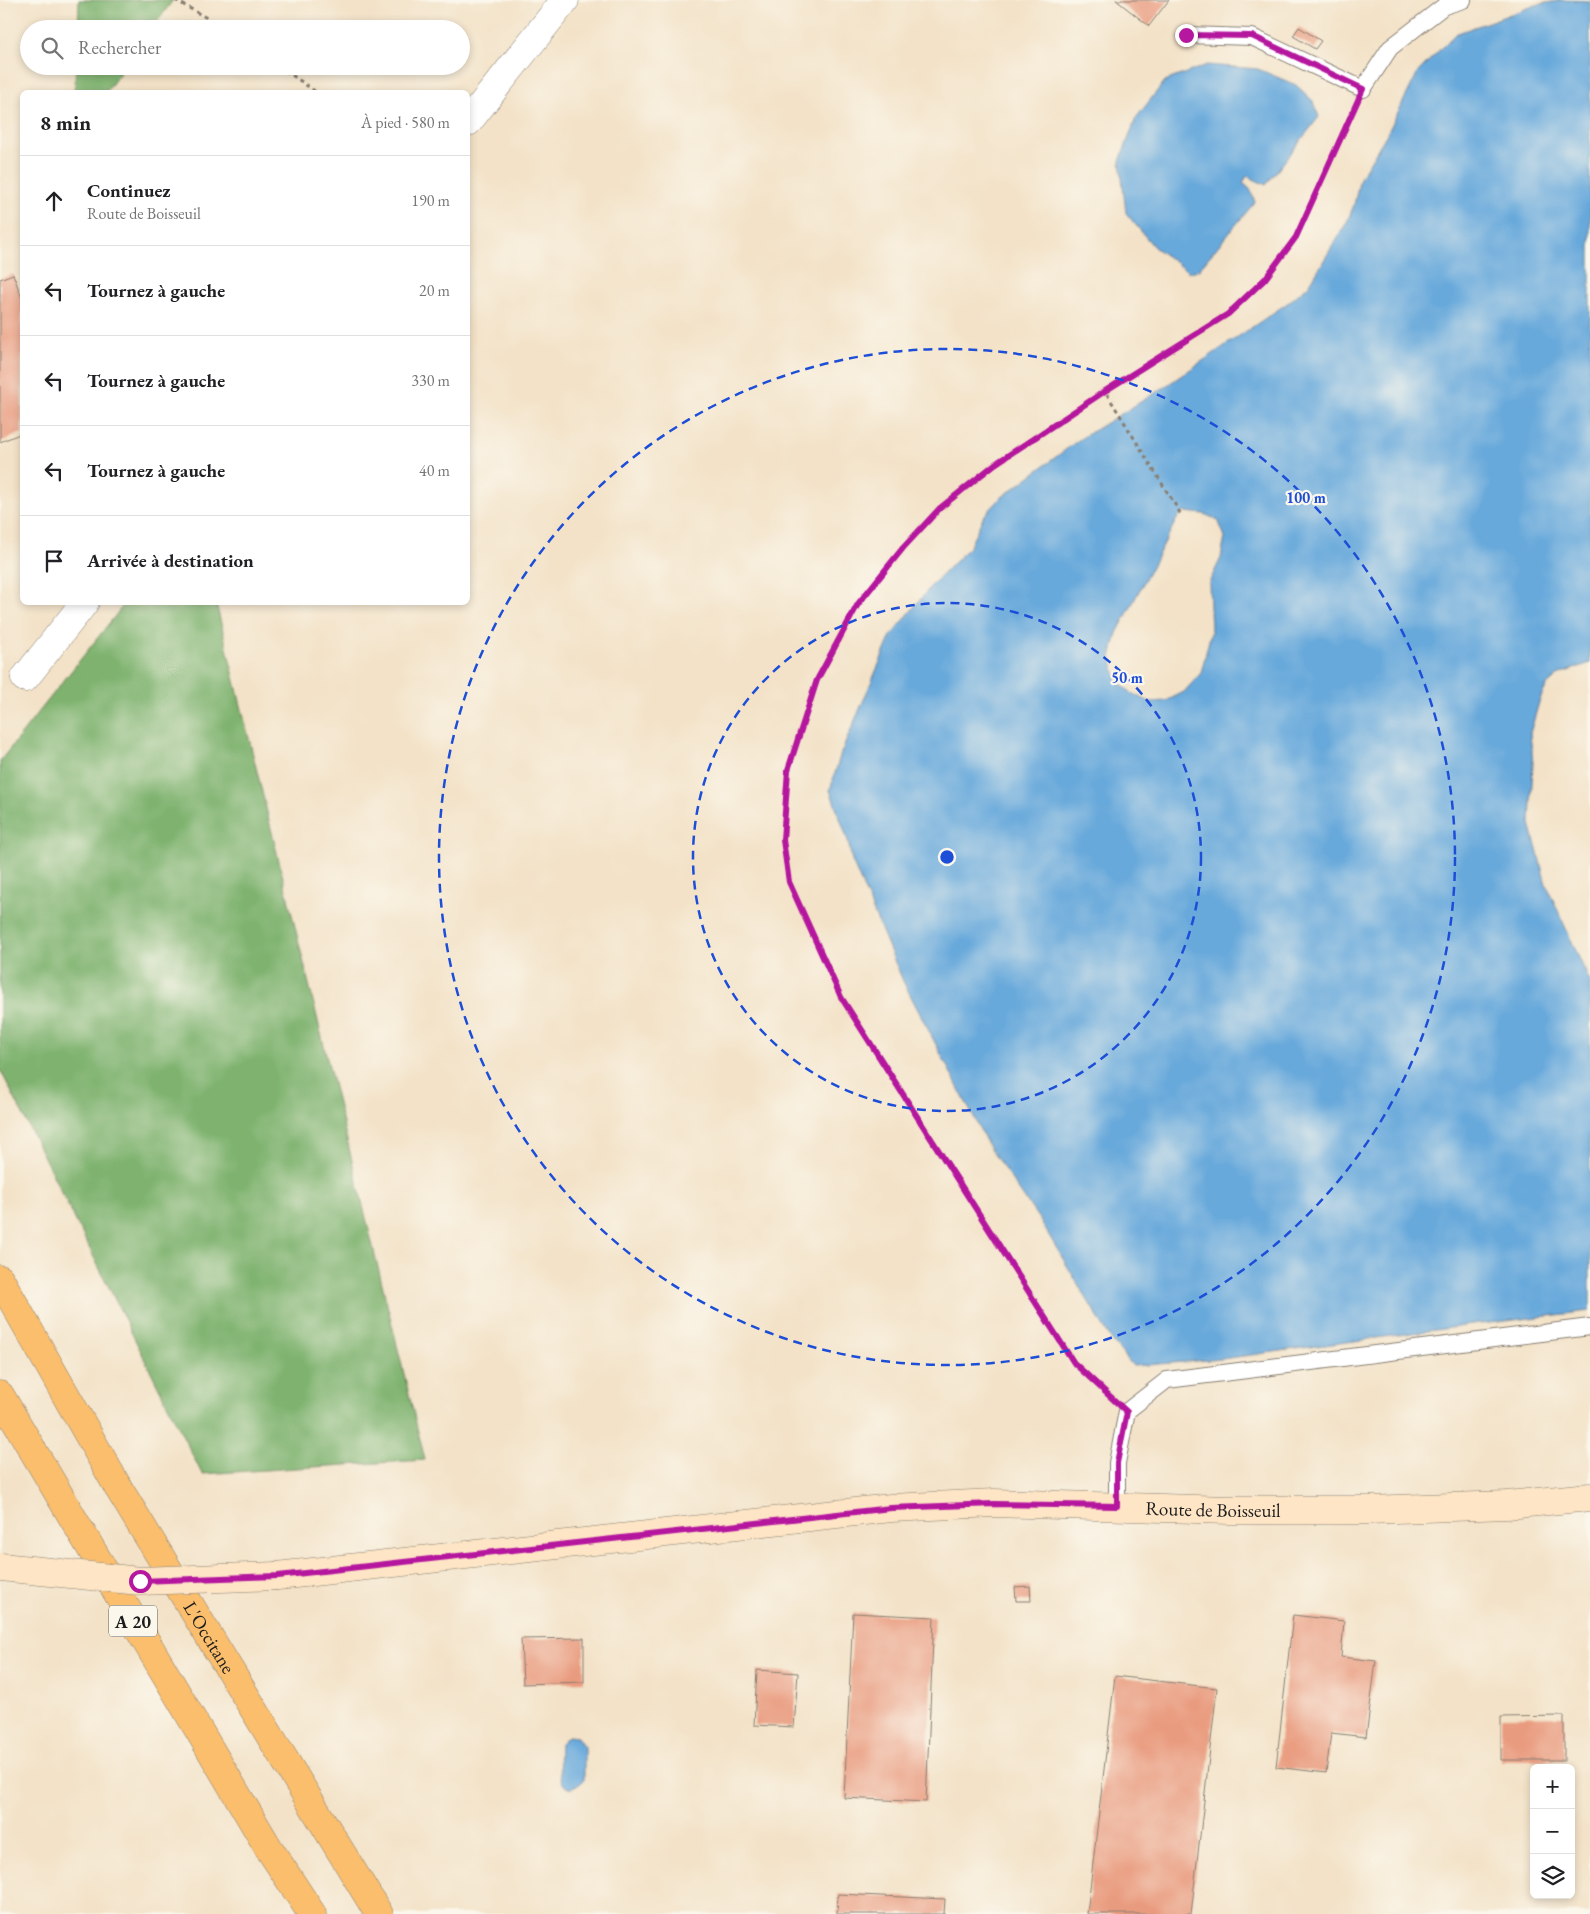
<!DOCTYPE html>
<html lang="fr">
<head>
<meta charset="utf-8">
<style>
  body { margin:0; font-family:"EB Garamond",serif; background:#f2f2f2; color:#202124 }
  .controls { position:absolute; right:15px; bottom:15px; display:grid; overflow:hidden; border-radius:8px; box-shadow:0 2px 8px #0003 }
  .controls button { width:45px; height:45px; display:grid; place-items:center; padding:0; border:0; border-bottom:1px solid #e0e0e0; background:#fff; color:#202124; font:25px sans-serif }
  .stop { position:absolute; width:15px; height:15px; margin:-11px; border:4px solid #b5179e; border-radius:50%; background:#fff }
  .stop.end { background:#b5179e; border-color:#fff; box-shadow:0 1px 5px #0008 }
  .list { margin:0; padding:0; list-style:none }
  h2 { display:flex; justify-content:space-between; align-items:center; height:65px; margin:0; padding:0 20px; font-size:21px }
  h2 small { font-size:16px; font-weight:400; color:#757577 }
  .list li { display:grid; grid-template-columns:32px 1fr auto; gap:15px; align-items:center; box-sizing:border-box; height:90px; padding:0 20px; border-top:1px solid #e0e0e0 }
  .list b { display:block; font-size:19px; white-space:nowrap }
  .list p { margin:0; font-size:16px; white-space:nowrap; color:#757577 }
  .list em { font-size:16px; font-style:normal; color:#757577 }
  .icon { flex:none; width:28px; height:28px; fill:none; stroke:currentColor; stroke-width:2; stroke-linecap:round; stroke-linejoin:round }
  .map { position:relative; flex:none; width:1590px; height:1914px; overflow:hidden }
  .search { position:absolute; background:#fff; box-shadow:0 2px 8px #0003; left:20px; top:20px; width:450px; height:55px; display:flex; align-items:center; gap:12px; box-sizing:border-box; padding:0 18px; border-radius:28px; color:#757577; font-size:19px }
  .panel { position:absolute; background:#fff; box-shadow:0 2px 8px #0003; left:20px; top:90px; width:450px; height:515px; border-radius:8px }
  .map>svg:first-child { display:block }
</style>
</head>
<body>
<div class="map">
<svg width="1590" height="1914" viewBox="0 0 1590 1914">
  <rect width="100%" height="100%" fill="#fbf7ec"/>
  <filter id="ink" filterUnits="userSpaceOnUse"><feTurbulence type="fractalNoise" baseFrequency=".02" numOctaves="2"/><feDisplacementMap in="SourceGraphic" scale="10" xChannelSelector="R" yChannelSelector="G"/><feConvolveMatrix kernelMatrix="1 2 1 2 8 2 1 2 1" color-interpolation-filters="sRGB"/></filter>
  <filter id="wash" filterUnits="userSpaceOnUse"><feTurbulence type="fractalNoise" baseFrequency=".0096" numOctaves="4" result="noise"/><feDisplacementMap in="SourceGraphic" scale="20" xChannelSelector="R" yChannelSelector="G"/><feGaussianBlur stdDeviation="1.12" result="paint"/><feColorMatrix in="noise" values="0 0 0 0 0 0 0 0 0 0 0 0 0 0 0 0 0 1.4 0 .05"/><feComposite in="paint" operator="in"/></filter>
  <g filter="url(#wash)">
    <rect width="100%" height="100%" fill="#f3e2c7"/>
    <g fill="#7eb26e" stroke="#4d6745">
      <path d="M79 0H173L152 29H78Z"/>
      <path d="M76 66H125L106 92H74Z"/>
      <path d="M126 602 216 603 425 1460 202 1474 0 1069V761Z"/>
    </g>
    <g fill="#68a9db" stroke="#42627c" fill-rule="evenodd">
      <path d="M1562 0 1590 1V663L1560 674 1547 685 1540 699 1530 733 1533 763 1530 823 1546 884 1590 982V1311L1472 1325 1222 1359 1133 1366 1112 1341 1041 1222 989 1147 903 981 852 861 848 841 830 790 841 753 891 636 931 586 970 546 983 517 1002 497 1080 439 1160 390 1289 302 1309 285 1347 222 1354 205 1360 178 1388 132 1418 72 1455 34 1536 5ZM1184 512 1204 514 1218 520 1225 537 1221 558 1209 583 1211 632 1201 673 1184 692 1166 701 1150 702 1133 694 1117 681 1111 657 1117 633 1178 517Z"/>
      <path d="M1207 65 1258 69 1296 85 1313 101 1319 117 1266 185 1247 176 1243 183 1250 189 1255 202 1198 270 1189 272 1154 247 1126 213 1120 161 1136 118 1165 81Z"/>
      <path d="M568 1736 577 1737 584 1747V1780C556 1807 559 1760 560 1744Z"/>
    </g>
    <g id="blocks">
      <g fill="#e99b7f">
        <path d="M1116 0H1169L1149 26Z"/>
        <path d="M1299 27 1321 41 1315 49 1293 36Z"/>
        <path d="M13 274 22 298V433L0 442V279Z"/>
        <path d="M1030 1586 1031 1601H1016L1015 1587Z"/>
        <path d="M853 1613 934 1617 926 1802 844 1798Z"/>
        <path d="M1293 1615 1344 1621 1341 1657 1376 1661 1366 1737 1331 1733 1326 1773 1276 1767Z"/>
        <path d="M584 1638V1682L523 1684 521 1639Z"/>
        <path d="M757 1670 798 1673 794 1727 754 1725Z"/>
        <path d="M1115 1676 1217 1688 1191 1914H1087Z"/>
        <path d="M1564 1716V1760H1501V1717Z"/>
        <path d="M838 1894 945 1899 944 1914H837Z"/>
      </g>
    </g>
  </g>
  <g filter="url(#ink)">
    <use href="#blocks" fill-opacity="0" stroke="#887f72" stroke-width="1"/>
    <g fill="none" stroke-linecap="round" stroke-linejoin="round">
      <defs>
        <g id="service">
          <path d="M1186 35 1252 37 1363 89 1390 48 1444 6 1463 0"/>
          <path d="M1117 1506V1463L1127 1411 1167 1380 1590 1327"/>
        </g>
        <g id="minor">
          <path d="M468 122 565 0"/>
          <path d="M25 678 85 602"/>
        </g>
        <g id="secondary">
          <path id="s1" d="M277 1576 891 1508 994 1503 1229 1510H1368L1507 1505 1590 1497"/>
        </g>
        <g id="motorway">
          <path id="s2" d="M0 1279 119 1489 379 1914"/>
          <path d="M0 1395 268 1847 312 1914"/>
        </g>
      </defs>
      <use href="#service" stroke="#887f72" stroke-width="18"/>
      <use href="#minor" stroke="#887f72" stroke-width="29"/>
      <use href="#secondary" stroke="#887f72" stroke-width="29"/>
      <use href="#motorway" stroke="#887f72" stroke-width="29"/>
      <g stroke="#887f72" stroke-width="3" stroke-dasharray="4 4" stroke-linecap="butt">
        <path d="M175 0 226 29"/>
        <path d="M279 66 316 92"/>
        <path d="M1105 391 1228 314 1265 279 1296 237 1352 112"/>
        <path d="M1108 1394 1074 1363 841 997 789 882 783 840 788 770 817 680 858 604 903 548 940 509 995 464 1105 391 1182 516"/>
      </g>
      <use href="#service" stroke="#fff" stroke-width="16"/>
      <use href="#minor" stroke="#fff" stroke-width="28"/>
      <use href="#secondary" stroke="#fde5c5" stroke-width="28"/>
      <use href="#motorway" stroke="#fabe6d" stroke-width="28"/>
      <defs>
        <path id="secondary-bridge" d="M1 1567 140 1581 277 1576"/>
      </defs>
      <use href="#secondary-bridge" stroke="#887f72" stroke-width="29" stroke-linecap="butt"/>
      <use href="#secondary-bridge" stroke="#fde5c5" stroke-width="28"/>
    </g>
  </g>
  <g fill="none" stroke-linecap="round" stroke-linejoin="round" filter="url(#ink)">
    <path stroke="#b5179e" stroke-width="6" d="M140 1581 278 1576 891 1508 994 1504 1117 1506V1463L1127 1412 1074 1363 841 997 789 882 783 840 788 770 817 680 858 604 903 548 940 508 995 464 1105 391 1228 314 1265 279 1296 237 1363 89 1252 36 1186 35"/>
  </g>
  <g fill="none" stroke="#1d4ed8" stroke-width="2.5" stroke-dasharray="9 6">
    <circle cx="947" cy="857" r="254"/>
    <circle cx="947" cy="857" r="508"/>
  </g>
  <g text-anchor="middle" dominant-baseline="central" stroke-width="4.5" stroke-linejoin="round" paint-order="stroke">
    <rect fill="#fbf7ec" stroke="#5f5e5a" stroke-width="1" x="109" y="1605.5" width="48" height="31" rx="4"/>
    <g font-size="18" font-weight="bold" fill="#1c1c1c">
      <text x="133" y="1621">A 20</text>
    </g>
    <g font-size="19" fill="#1c1c1c" stroke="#fbf7ec">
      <text stroke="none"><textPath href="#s1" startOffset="940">Route de Boisseuil</textPath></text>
      <text stroke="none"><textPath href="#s2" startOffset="415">L'Occitane</textPath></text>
    </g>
  </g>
  <circle cx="947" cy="857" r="8" fill="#1d4ed8" stroke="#fbf7ec" stroke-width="2.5"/>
  <g font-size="15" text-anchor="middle" font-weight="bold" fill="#1d4ed8" stroke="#fbf7ec" stroke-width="4.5" stroke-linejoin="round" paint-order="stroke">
    <text x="1306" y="503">100 m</text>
    <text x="1127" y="683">50 m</text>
  </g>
</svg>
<div class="controls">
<button>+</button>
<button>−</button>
<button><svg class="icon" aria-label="layers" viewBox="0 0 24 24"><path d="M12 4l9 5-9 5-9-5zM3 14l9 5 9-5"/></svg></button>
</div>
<div class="stop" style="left:140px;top:1581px"></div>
<div class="stop end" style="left:1186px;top:35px"></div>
<div class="search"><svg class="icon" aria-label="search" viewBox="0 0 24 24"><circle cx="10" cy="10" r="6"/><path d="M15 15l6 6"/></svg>Rechercher</div>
<section class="panel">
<h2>8 min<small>À pied · 580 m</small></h2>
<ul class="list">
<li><svg class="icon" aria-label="ahead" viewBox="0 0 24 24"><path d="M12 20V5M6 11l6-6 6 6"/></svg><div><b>Continuez</b><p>Route de Boisseuil</p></div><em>190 m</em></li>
<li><svg class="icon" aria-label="left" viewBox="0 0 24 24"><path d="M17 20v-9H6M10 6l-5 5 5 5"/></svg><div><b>Tournez à gauche</b></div><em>20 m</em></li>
<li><svg class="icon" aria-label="left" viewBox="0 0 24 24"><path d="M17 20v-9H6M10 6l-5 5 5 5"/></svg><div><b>Tournez à gauche</b></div><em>330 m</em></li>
<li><svg class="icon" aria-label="left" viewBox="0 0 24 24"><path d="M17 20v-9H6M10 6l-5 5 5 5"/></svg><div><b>Tournez à gauche</b></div><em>40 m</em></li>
<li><svg class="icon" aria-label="arrive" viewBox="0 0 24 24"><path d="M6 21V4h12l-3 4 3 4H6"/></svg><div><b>Arrivée à destination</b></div></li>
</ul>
</section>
</div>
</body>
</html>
